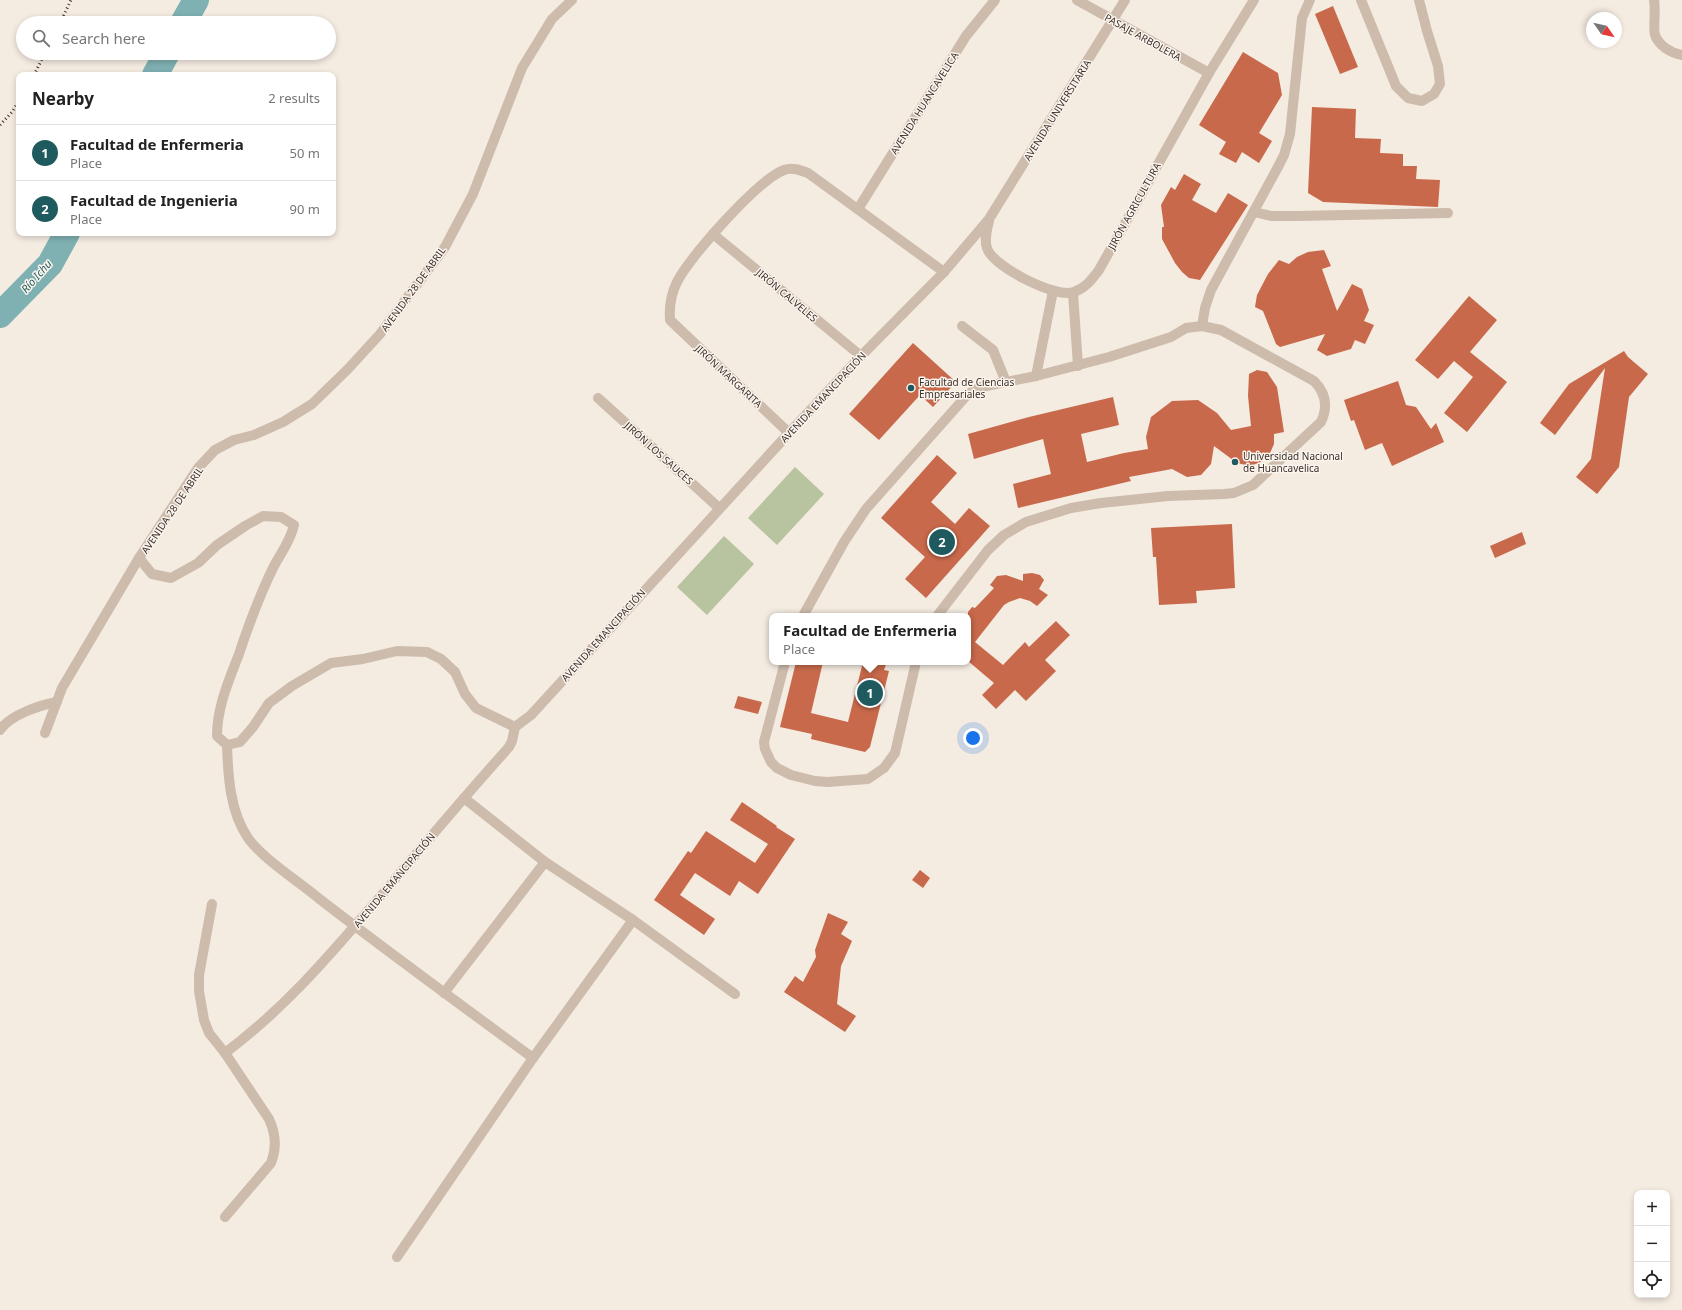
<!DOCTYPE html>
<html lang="en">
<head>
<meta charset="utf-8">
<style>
  body { margin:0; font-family:"Noto Sans",sans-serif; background:#f6f6f6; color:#222 }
  .controls { position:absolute; right:12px; bottom:12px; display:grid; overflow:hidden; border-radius:8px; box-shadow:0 2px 6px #0003 }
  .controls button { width:36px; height:36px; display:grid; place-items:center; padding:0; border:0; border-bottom:1px solid #e0e0e0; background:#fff; color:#222; font:20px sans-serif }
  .compass { position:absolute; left:1586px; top:12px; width:36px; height:36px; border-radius:50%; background:#fff; box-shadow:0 2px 6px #0003; rotate:124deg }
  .you { position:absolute; left:973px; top:738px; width:14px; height:14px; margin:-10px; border:3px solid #fff; border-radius:50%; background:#1a73e8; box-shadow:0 0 0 6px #1a73e833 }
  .badge { display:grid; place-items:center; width:26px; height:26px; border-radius:50%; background:#1f5a5e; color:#fff; font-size:13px; font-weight:700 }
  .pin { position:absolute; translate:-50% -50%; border:2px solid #fff; box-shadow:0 1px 4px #0006 }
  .popup { position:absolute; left:769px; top:613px; width:202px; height:52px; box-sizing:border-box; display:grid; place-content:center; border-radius:8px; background:#fff; filter:drop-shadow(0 1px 3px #0005); font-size:13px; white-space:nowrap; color:#767676 }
  .popup b { font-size:15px; color:#222 }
  .popup::after { content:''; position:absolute; left:50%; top:100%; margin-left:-8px; border:8px solid transparent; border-top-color:#fff }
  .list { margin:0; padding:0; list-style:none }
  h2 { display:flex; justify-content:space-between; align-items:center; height:52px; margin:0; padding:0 16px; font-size:17px }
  h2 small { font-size:13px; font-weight:400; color:#767676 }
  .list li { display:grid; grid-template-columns:26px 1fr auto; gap:12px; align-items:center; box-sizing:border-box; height:56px; padding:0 16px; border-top:1px solid #e0e0e0 }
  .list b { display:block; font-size:15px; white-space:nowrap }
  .list p { margin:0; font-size:13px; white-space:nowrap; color:#767676 }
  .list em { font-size:13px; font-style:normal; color:#767676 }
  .icon { flex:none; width:22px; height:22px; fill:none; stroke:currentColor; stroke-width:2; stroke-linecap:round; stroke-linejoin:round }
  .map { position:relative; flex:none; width:1682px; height:1310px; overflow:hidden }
  .search { position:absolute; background:#fff; box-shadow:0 2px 6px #0003; left:16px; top:16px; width:320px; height:44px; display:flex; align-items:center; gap:10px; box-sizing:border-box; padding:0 14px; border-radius:22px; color:#767676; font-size:15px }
  .panel { position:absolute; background:#fff; box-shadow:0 2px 6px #0003; left:16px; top:72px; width:320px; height:164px; border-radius:8px }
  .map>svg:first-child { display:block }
</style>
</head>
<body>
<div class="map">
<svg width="1682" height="1310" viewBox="0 0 1682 1310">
  <rect width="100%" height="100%" fill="#f4ebe1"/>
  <g fill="#b8c4a0">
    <path d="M795 467 824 494 777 545 748 518Z"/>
    <path d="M724 536 754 564 707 615 677 587Z"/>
  </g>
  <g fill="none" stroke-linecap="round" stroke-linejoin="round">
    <g stroke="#7fb0b2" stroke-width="26">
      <path d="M183 23 196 0"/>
      <path d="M155 75 167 53"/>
      <path d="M0 315 50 264 67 233"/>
    </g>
  </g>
  <g fill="#c8694b">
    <path d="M1333 6 1358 67 1340 74 1315 14Z"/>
    <path d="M1243 52 1278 73 1282 95 1259 133 1272 141 1259 163 1242 152 1236 163 1219 154 1226 142 1199 125Z"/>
    <path d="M1312 107 1356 109 1355 138 1381 139 1380 153 1403 154V166H1417L1416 179 1440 180 1438 207 1323 202 1308 193Z"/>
    <path d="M1184 174 1201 184 1192 200 1216 213 1228 193 1248 205 1200 280 1189 278 1182 272 1175 263 1162 239V227H1164L1161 205 1171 187 1175 190Z"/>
    <path d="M1324 250 1331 266 1322 269 1337 311 1352 284 1362 289 1369 310 1364 321 1374 325 1365 344 1355 340 1351 349 1327 356 1317 350 1325 334 1280 347 1276 344 1263 311 1255 307 1257 295 1268 274 1279 260 1289 264 1297 257 1308 252Z"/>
    <path d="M1469 296 1497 320 1470 352 1507 382 1467 432 1444 413 1473 377 1454 361 1438 379 1415 360Z"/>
    <path d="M913 343 956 382 933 407 920 395 879 440 849 414Z"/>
    <path d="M1624 351 1628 357 1648 374 1629 397 1619 467 1597 494 1576 477 1591 459 1605 368 1555 435 1540 423 1569 384Z"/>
    <path d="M1257 370 1267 372 1277 387 1284 432 1274 434V444L1270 453 1261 462 1250 466 1237 463 1214 446 1211 464 1201 475 1187 477 1172 469 1129 477 1131 481 1018 508 1013 484 1051 474 1043 439 974 459 968 434 1029 417 1113 397 1119 425 1081 434 1087 462 1124 453 1148 449 1146 437 1151 417 1172 401 1198 400 1217 413 1231 430 1251 426 1248 396 1249 374Z"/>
    <path d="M1398 381 1406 405 1416 407 1431 429 1436 423 1444 442 1392 466 1382 443 1365 450 1354 420 1351 421 1344 400Z"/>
    <path d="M937 455 957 473 931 502 955 524 969 508 990 526 926 598 905 579 925 557 881 518Z"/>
    <path d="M1232 524 1235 588 1196 591 1197 603 1159 605 1156 557H1153L1151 528Z"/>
    <path d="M1522 532 1526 544 1495 558 1490 546Z"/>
    <path d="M1032 573 1040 575 1044 580 1039 589 1048 595 1037 606 1030 601 1020 598 1009 602 1004 605 975 642 1003 665 1025 642 1029 647 1056 621 1070 635 1045 660 1056 671 1026 701 1015 690 996 709 982 695 994 683 968 661V612L972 607 975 608 994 588 990 585 997 576 1006 575 1023 581V574Z"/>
    <path d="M796 662H823L811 713 848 722 863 662H887L884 670 889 671 870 747 865 752 811 739 812 734 780 727Z"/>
    <path d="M738 696 762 702 758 714 734 708Z"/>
    <path d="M742 802 777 826 776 827 795 839 758 894 739 881 730 896 695 873 680 895 715 919 704 935 654 900 688 851 691 853 706 831 755 863 768 844 730 820Z"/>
    <path d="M920 870 930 878 923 888 912 880Z"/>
    <path d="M828 913 848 922 841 934 852 941 841 966 837 1004 856 1016 845 1032 784 992 795 976 803 982 816 957 815 950Z"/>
  </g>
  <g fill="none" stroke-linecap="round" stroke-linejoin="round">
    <g stroke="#cdbbac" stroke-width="10">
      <path d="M1077 0 1209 73"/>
      <path d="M1361 0 1396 86 1408 98 1422 101 1434 94 1440 84 1438 66 1427 31 1419 0"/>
      <path d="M1654 0C1656 9 1653 29 1655 35 1659 46 1671 53 1682 55"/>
      <path d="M858 209 966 36 995 0"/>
      <path d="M1254 212 1271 216H1297L1448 213"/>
      <path d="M989 221C987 229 984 239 987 248 992 266 1056 299 1074 292 1086 288 1092 279 1099 270L1209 73 1254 0"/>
      <path d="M713 234 861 356"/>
      <path d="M1073 293 1078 366"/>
      <path d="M962 326 993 350 1006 382"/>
      <path d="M1202 326 1205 308 1211 290 1279 165 1284 155 1290 134 1302 18 1310 0"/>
      <path d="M1036 376 1053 291"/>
      <path d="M598 398 719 508"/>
      <path d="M789 433 670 320C669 306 671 294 677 282 690 256 758 180 784 170 792 167 800 170 808 173L944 272"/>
      <path d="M803 616 844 542 866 509 968 394 981 387 1036 376 1109 357 1171 337 1186 328 1202 326 1221 330 1314 381C1326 393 1328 407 1321 422L1253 485 1234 493 1224 494 1168 496 1101 503 1071 508 1026 522 1004 535 988 550 937 616"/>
      <path d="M785 662 764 742 765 749 771 762 777 768 791 775 815 781 827 782 868 779 884 768 895 753 916 662"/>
      <path d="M515 727 476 708 465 694 455 672 441 659 427 652 397 651 363 659 331 663 292 686 269 703 253 727 240 742 227 745 217 736C217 707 229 680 239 654 249 624 260 594 274 566 282 551 290 542 294 525L281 517 263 516 245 526 217 545 198 563 171 578 152 574 139 558 198 468 215 450 234 440 254 435 283 422 312 404 348 369 380 334 445 247 473 194 522 68 552 19 572 0"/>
      <path d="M0 730C10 715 40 705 57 702"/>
      <path d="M45 733 62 688 139 558"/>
      <path d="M227 745C228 776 230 812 248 838 262 858 298 881 317 897 388 952 461 1005 533 1058"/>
      <path d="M464 798 545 862 633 920 735 994"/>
      <path d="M212 904 199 975V991L204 1020 209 1033 225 1053 269 1119C276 1134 277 1148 271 1163L225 1217"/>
      <path d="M444 993 545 862"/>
      <path d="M225 1053C289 1005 334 950 386 890 426 842 467 794 509 747L512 741 515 727 531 715 789 433 861 356 944 272 989 219 1125 0"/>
      <path d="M397 1257 533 1058 633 920"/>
    </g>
    <g stroke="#3b302b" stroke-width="3" stroke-dasharray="1 3" stroke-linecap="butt">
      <path d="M60 23 71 0"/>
      <path d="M34 75 45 53"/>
      <path d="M0 125 12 112 19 101"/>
    </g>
  </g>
  <g fill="#1f5a5e" stroke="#fbf5ee" stroke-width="1.5">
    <circle cx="911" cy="388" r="4"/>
    <circle cx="1235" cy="462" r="4"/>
  </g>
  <g text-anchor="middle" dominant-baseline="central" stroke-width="3" stroke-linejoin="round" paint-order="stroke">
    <g font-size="10" fill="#3b302b" stroke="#fbf5ee">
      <text transform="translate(1143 37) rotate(29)">PASAJE ARBOLERA</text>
      <text transform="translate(924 103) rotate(-58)">AVENIDA HUANCAVELICA</text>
      <text transform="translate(1057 110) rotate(-58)">AVENIDA UNIVERSITARIA</text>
      <text transform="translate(1134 206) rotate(-61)">JIRÓN AGRICULTURA</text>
      <text transform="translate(413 289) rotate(-54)">AVENIDA 28 DE ABRIL</text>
      <text transform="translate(787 295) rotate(40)">JIRÓN CALVELES</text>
      <text transform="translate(729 376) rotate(43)">JIRÓN MARGARITA</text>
      <text transform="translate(823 397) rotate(-47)">AVENIDA EMANCIPACIÓN</text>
      <text transform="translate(659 453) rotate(42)">JIRÓN LOS SAUCES</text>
      <text transform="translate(172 510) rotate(-56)">AVENIDA 28 DE ABRIL</text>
      <text transform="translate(603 635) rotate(-48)">AVENIDA EMANCIPACIÓN</text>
      <text transform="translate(394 880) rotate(-50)">AVENIDA EMANCIPACIÓN</text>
    </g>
    <g font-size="10" fill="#3b302b" stroke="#fbf5ee" text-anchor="start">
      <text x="919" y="382">Facultad de Ciencias<tspan x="919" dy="12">Empresariales</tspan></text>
      <text x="1243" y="456">Universidad Nacional<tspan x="1243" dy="12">de Huancavelica</tspan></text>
    </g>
    <g font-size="11" font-style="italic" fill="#1f5a5e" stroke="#fbf5ee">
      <text transform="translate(36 276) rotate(-48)">Río Ichu</text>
    </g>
  </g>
</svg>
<div class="controls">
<button>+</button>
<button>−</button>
<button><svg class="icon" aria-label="locate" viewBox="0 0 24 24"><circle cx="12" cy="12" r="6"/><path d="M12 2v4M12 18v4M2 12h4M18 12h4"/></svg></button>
</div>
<svg class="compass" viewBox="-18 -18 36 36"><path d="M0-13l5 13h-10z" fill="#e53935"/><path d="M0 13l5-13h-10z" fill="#767676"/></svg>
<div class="you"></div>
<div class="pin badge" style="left:870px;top:693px">1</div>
<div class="popup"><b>Facultad de Enfermeria</b>Place</div>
<div class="pin badge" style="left:942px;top:542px">2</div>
<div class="search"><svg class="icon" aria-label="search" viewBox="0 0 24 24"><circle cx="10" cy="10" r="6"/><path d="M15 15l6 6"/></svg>Search here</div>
<section class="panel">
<h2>Nearby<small>2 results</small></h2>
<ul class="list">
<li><span class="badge">1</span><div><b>Facultad de Enfermeria</b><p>Place</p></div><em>50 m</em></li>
<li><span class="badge">2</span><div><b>Facultad de Ingenieria</b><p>Place</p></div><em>90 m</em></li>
</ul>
</section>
</div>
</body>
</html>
